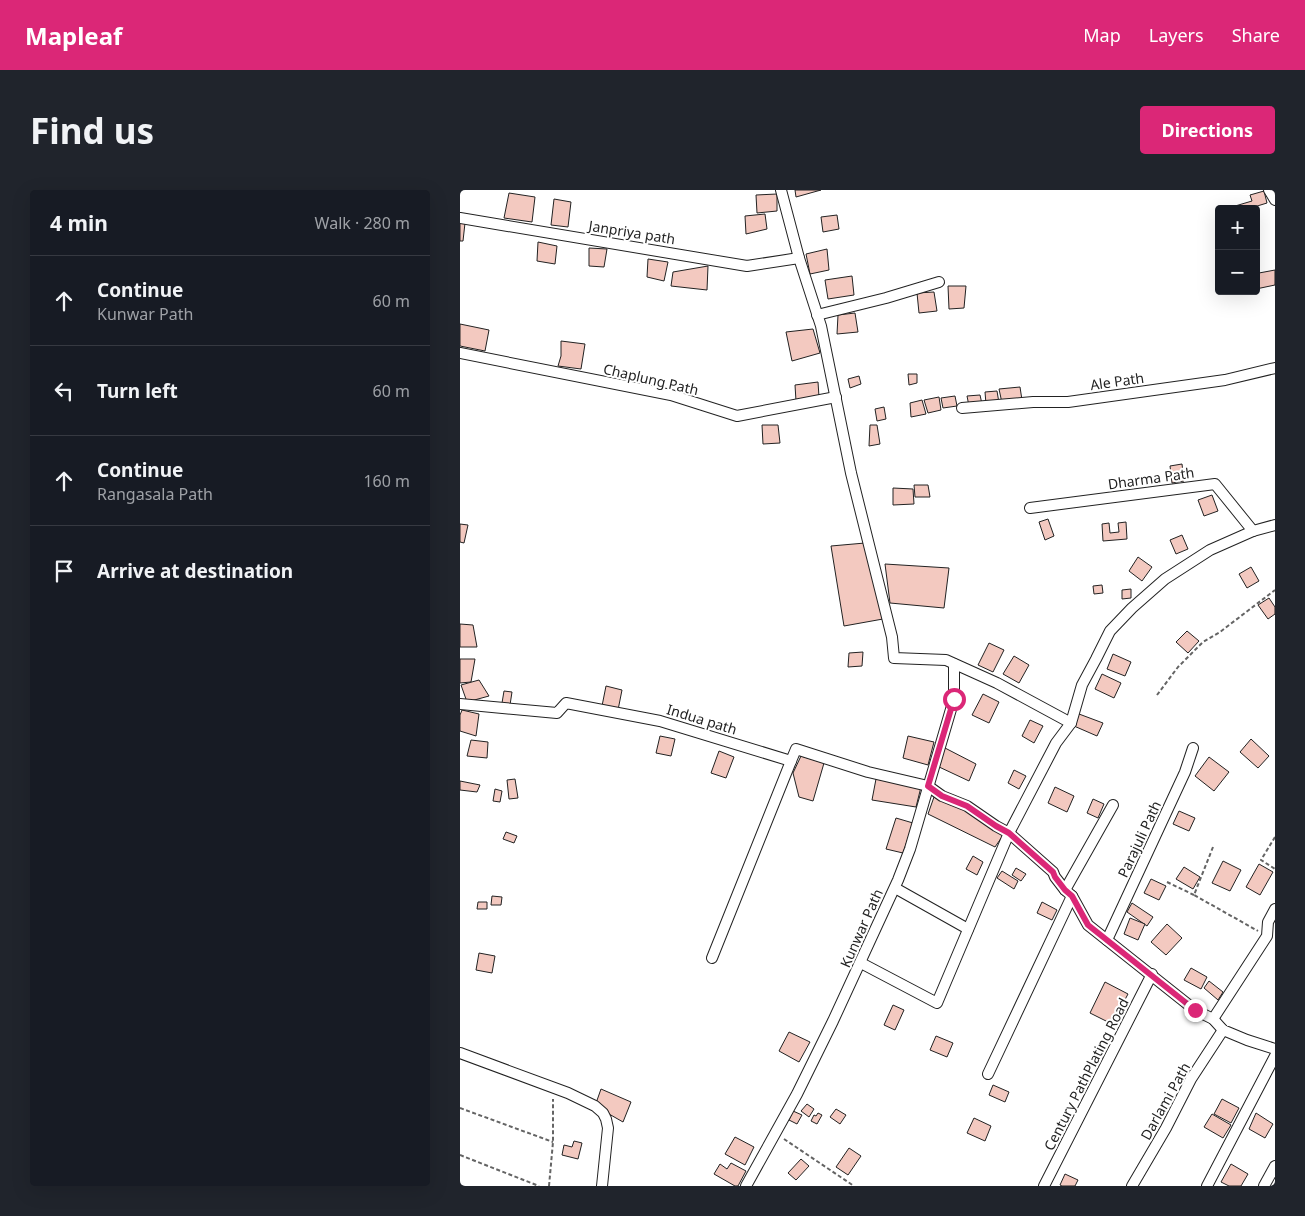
<!DOCTYPE html>
<html lang="en">
<head>
<meta charset="utf-8">
<style>
  body { margin:0; font-family:"Noto Sans",sans-serif; background:#20242c; color:#f1f3f6 }
  .controls { position:absolute; right:15px; top:15px; display:grid; overflow:hidden; border-radius:5px; box-shadow:0 5px 20px #0002 }
  .controls button { width:45px; height:45px; display:grid; place-items:center; padding:0; border:0; border-bottom:1px solid #363941; background:#171b24; color:#f1f3f6; font:25px sans-serif }
  .stop { position:absolute; width:15px; height:15px; margin:-11px; border:4px solid #db2777; border-radius:50%; background:#fff }
  .stop.end { background:#db2777; border-color:#fff; box-shadow:0 1px 5px #0008 }
  .list { margin:0; padding:0; list-style:none }
  h2 { display:flex; justify-content:space-between; align-items:center; height:65px; margin:0; padding:0 20px; font-size:21px }
  h2 small { font-size:16px; font-weight:400; color:#9ea1a6 }
  .list li { display:grid; grid-template-columns:32px 1fr auto; gap:15px; align-items:center; box-sizing:border-box; height:90px; padding:0 20px; border-top:1px solid #363941 }
  .list b { display:block; font-size:19px; white-space:nowrap }
  .list p { margin:0; font-size:16px; white-space:nowrap; color:#9ea1a6 }
  .list em { font-size:16px; font-style:normal; color:#9ea1a6 }
  .icon { flex:none; width:28px; height:28px; fill:none; stroke:currentColor; stroke-width:2; stroke-linecap:round; stroke-linejoin:round }
  .map { position:relative; flex:none; width:815px; height:996px; overflow:hidden; border-radius:5px }
  header { display:flex; align-items:center; gap:30px; box-sizing:border-box; height:70px; padding:0 25px; background:#db2777; color:#fff }
  header strong { font-size:24px }
  nav { display:flex; gap:28px; margin-inline-start:auto; font-size:18px }
  .intro { display:flex; align-items:center; justify-content:space-between; box-sizing:border-box; height:120px; padding:0 30px }
  h1 { margin:0; font-size:35px }
  .button { padding:12px 22px; border-radius:5px; background:#db2777; color:#fff; font-size:18px; font-weight:700 }
  main { display:flex; gap:30px; padding:0 30px }
  aside { flex:1; background:#171b24; border-radius:5px; box-shadow:0 5px 20px #0002 }
  .map>svg:first-child { display:block }
</style>
</head>
<body>
<header>
<strong>Mapleaf</strong>
<nav><a>Map</a><a>Layers</a><a>Share</a></nav>
</header>
<div class="intro"><h1>Find us</h1><a class="button">Directions</a></div>
<main>
<aside>
<h2>4 min<small>Walk · 280 m</small></h2>
<ul class="list">
<li><svg class="icon" aria-label="ahead" viewBox="0 0 24 24"><path d="M12 20V5M6 11l6-6 6 6"/></svg><div><b>Continue</b><p>Kunwar Path</p></div><em>60 m</em></li>
<li><svg class="icon" aria-label="left" viewBox="0 0 24 24"><path d="M17 20v-9H6M10 6l-5 5 5 5"/></svg><div><b>Turn left</b></div><em>60 m</em></li>
<li><svg class="icon" aria-label="ahead" viewBox="0 0 24 24"><path d="M12 20V5M6 11l6-6 6 6"/></svg><div><b>Continue</b><p>Rangasala Path</p></div><em>160 m</em></li>
<li><svg class="icon" aria-label="arrive" viewBox="0 0 24 24"><path d="M6 21V4h12l-3 4 3 4H6"/></svg><div><b>Arrive at destination</b></div></li>
</ul>
</aside>
<div class="map">
<svg width="815" height="996" viewBox="0 0 815 996">
  <rect width="100%" height="100%" fill="#fff"/>
  <g fill="#f3c9c0" stroke="#222">
    <path d="M335 0H361L336 7Z"/>
    <path d="M804 1 807 13 794 17V19H765L792 11 790 5Z"/>
    <path d="M49 3 75 7 72 32 44 28Z"/>
    <path d="M317 4V21L297 23 296 5Z"/>
    <path d="M94 9 111 12 108 37 91 35Z"/>
    <path d="M305 24 307 39 286 44 285 26Z"/>
    <path d="M377 25 379 39 363 42 361 27Z"/>
    <path d="M0 33H5L3 51H0Z"/>
    <path d="M78 52 97 56 95 74 77 71Z"/>
    <path d="M129 58 147 59 144 77 129 76Z"/>
    <path d="M367 59 369 80 350 84 346 64Z"/>
    <path d="M188 69 208 72 204 91 187 87Z"/>
    <path d="M248 76 247 100 211 96 213 82Z"/>
    <path d="M798 78 799 83 815 80V95L796 99V79Z"/>
    <path d="M392 86 394 105 368 109 365 90Z"/>
    <path d="M488 96H506L504 118 489 119Z"/>
    <path d="M474 102 477 121 459 123 457 103Z"/>
    <path d="M395 123 398 142 377 144 378 125Z"/>
    <path d="M0 134 29 140 25 161 0 156Z"/>
    <path d="M353 139 360 163 332 171 326 142Z"/>
    <path d="M101 151 125 154 121 179 98 176 101 166Z"/>
    <path d="M448 184H457V193L449 195Z"/>
    <path d="M399 186 401 194 390 198 388 189Z"/>
    <path d="M358 192 359 207 336 211 335 195Z"/>
    <path d="M560 197 562 210 542 213 539 199Z"/>
    <path d="M537 201 539 213 526 214 525 202Z"/>
    <path d="M520 205 522 214 509 216 507 206Z"/>
    <path d="M495 206 497 216 483 218 481 208Z"/>
    <path d="M479 207 481 220 468 223 464 210Z"/>
    <path d="M462 210 466 224 451 227 450 213Z"/>
    <path d="M424 217 426 229 417 231 415 219Z"/>
    <path d="M302 235H318L320 253 303 254Z"/>
    <path d="M410 235H417L420 254 409 256Z"/>
    <path d="M722 274 724 291 712 293 710 276Z"/>
    <path d="M454 295H468L470 307H455Z"/>
    <path d="M433 298 453 299 454 314 433 315Z"/>
    <path d="M752 305 758 321 744 326 738 310Z"/>
    <path d="M588 329 594 346 585 350 579 332Z"/>
    <path d="M666 332 667 349 643 351 642 334 649 333 650 343 659 342 658 333Z"/>
    <path d="M0 334 8 335 4 353 0 352Z"/>
    <path d="M722 345 728 359 716 364 710 350Z"/>
    <path d="M405 353 423 429 384 436 371 356Z"/>
    <path d="M678 367 692 377 682 391 669 381Z"/>
    <path d="M425 374 489 378 484 418 430 413Z"/>
    <path d="M791 377 799 391 787 398 779 384Z"/>
    <path d="M642 395 643 403 634 404 633 396Z"/>
    <path d="M671 399V408L662 409V400Z"/>
    <path d="M809 408 815 417V424L808 429 798 415Z"/>
    <path d="M0 434 13 435 17 457H0Z"/>
    <path d="M727 441 739 451 728 463 716 452Z"/>
    <path d="M529 453 544 460 533 482 518 475Z"/>
    <path d="M403 462 402 476 388 477 389 463Z"/>
    <path d="M653 464 671 472 665 486 647 479Z"/>
    <path d="M554 466 569 475 559 493 543 484Z"/>
    <path d="M0 469H15L11 492 0 493Z"/>
    <path d="M642 484 661 493 654 508 635 499Z"/>
    <path d="M19 490 29 506 7 512 1 495Z"/>
    <path d="M146 496 162 500 158 520 142 516Z"/>
    <path d="M44 501 52 502 50 515 42 513Z"/>
    <path d="M523 504 539 512 529 533 512 525Z"/>
    <path d="M2 520 19 524 16 546 0 541V525Z"/>
    <path d="M619 524 643 533 637 546 614 536Z"/>
    <path d="M570 530 583 536 574 553 562 546Z"/>
    <path d="M200 546 215 549 211 566 196 563Z"/>
    <path d="M448 546 474 552 468 575 443 568Z"/>
    <path d="M791 549 809 566 798 578 780 562Z"/>
    <path d="M11 550 28 552 27 568 7 566Z"/>
    <path d="M485 558 516 574 509 591 477 576Z"/>
    <path d="M259 561 274 567 266 588 251 583Z"/>
    <path d="M341 566 364 573 353 611 339 607 333 583Z"/>
    <path d="M749 567 769 582 754 601 735 586Z"/>
    <path d="M554 580 566 586 559 599 548 593Z"/>
    <path d="M55 589 58 608 49 609 47 590Z"/>
    <path d="M416 589 461 597 456 617 412 610Z"/>
    <path d="M0 591 20 595 17 602 0 600Z"/>
    <path d="M595 597 614 606 607 622 588 613Z"/>
    <path d="M35 599 42 601 40 612 33 611Z"/>
    <path d="M474 607 500 617 544 644 535 657 468 624Z"/>
    <path d="M633 609 644 614 638 628 627 623Z"/>
    <path d="M719 621 735 628 729 641 713 634Z"/>
    <path d="M436 628 453 633 443 663 426 659Z"/>
    <path d="M46 642 57 646 54 653 43 649Z"/>
    <path d="M513 666 523 672 517 685 506 679Z"/>
    <path d="M763 671 781 680 770 701 752 693Z"/>
    <path d="M799 674 813 682 800 705 786 697Z"/>
    <path d="M724 677 740 687 733 699 716 689Z"/>
    <path d="M556 678 566 684 561 691 552 685Z"/>
    <path d="M542 681 558 691 554 699 537 688Z"/>
    <path d="M691 689 706 696 699 710 684 703Z"/>
    <path d="M32 706 42 707 41 715H31Z"/>
    <path d="M18 712H27V719H17Z"/>
    <path d="M582 712 597 720 592 730 577 723Z"/>
    <path d="M672 713 693 727 687 736 667 722Z"/>
    <path d="M670 728 685 734 678 750 664 744Z"/>
    <path d="M707 734 722 748 706 765 691 752Z"/>
    <path d="M19 763 35 766 32 783 16 780Z"/>
    <path d="M731 778 747 787 741 799 724 790Z"/>
    <path d="M749 791 763 802 758 810 744 798Z"/>
    <path d="M645 792 668 804 652 834 630 823Z"/>
    <path d="M433 815 444 820 435 840 424 835Z"/>
    <path d="M329 842 350 852 339 872 319 861Z"/>
    <path d="M476 846 493 853 487 867 470 860Z"/>
    <path d="M533 895 549 902 545 912 529 905Z"/>
    <path d="M141 899 171 912 163 932 135 916Z"/>
    <path d="M762 909 779 918 771 933 754 924Z"/>
    <path d="M347 914 354 919 349 927 341 921Z"/>
    <path d="M376 919 386 925 380 934 370 927Z"/>
    <path d="M333 921 342 925 337 934 329 930Z"/>
    <path d="M358 923 362 925 357 934 351 931 354 925 356 926Z"/>
    <path d="M796 923 813 934 805 948 789 939Z"/>
    <path d="M752 924 771 935 763 948 744 937Z"/>
    <path d="M514 928 531 936 525 951 507 943Z"/>
    <path d="M275 947 294 957 285 975 265 964Z"/>
    <path d="M114 951 122 953 118 969 102 965 104 955 112 957Z"/>
    <path d="M389 958 401 966 388 985 376 977Z"/>
    <path d="M341 969 349 976 336 990 328 983Z"/>
    <path d="M271 973 286 981 278 996H275L254 984 260 974 267 979Z"/>
    <path d="M771 974 788 984 781 996H769L761 992Z"/>
    <path d="M605 984 618 990 615 996H602L600 995Z"/>
  </g>
  <g fill="none" stroke-linecap="round" stroke-linejoin="round">
    <defs>
      <g id="minor">
        <path d="M321 0 339 68 361 136 391 283 432 447 434 468 486 470 537 493 611 533"/>
        <path d="M809 0 815 10"/>
        <path d="M0 28 287 76 339 68"/>
        <path d="M357 125 426 108 479 92"/>
        <path d="M0 163 211 205 277 226 376 207"/>
        <path d="M502 218 573 212H608L765 190 815 178"/>
        <path d="M570 318 755 294 793 341"/>
        <path d="M0 514 97 523 106 513 200 531 331 571 336 559 408 582 468 596 482 606 507 616 536 636 549 643 593 682 595 687 605 700 612 706 628 735 735 820 753 829 763 840 787 850 815 859"/>
        <path d="M435 698 508 739"/>
        <path d="M605 700 653 615"/>
        <path d="M647 750 725 582 733 558"/>
        <path d="M252 768 331 571"/>
        <path d="M401 773 477 813 549 643 596 553 611 533 622 495 636 469 650 441 672 418 705 389 750 360 793 341 815 335"/>
        <path d="M753 829 807 746 808 732 815 719"/>
        <path d="M0 863 108 903 135 916 143 923 146 929 148 938 142 996"/>
        <path d="M528 884 612 706"/>
        <path d="M286 996 337 904 373 831 438 690 450 659 494 509V474"/>
        <path d="M584 996 692 784"/>
        <path d="M672 996 706 938 731 889 763 840"/>
        <path d="M747 996 815 866"/>
        <path d="M804 996 815 976"/>
      </g>
    </defs>
    <use href="#minor" stroke="#222" stroke-width="12"/>
    <g stroke="#646464" stroke-width="2" stroke-dasharray="4 2.5" stroke-linecap="butt">
      <path d="M697 505 718 477 743 452 760 442 815 400"/>
      <path d="M815 647 801 670 815 679"/>
      <path d="M753 657 734 705 798 741"/>
      <path d="M707 692 734 705"/>
      <path d="M0 918 93 952"/>
      <path d="M324 949 394 996"/>
      <path d="M0 965 79 996"/>
      <path d="M89 996 93 952V909"/>
    </g>
    <use href="#minor" stroke="#fff" stroke-width="10"/>
  </g>
  <g fill="none" stroke-linecap="round" stroke-linejoin="round">
    <path stroke="#db2777" stroke-width="6" d="M494 509 468 596 482 606 507 616 536 636 549 643 593 682 595 687 605 700 612 706 628 735 735 820"/>
  </g>
  <g text-anchor="middle" dominant-baseline="central" stroke-width="4" stroke-linejoin="round" paint-order="stroke">
    <g font-size="14" fill="#222" stroke="#fff">
      <text transform="translate(172 42) rotate(9)">Janpriya path</text>
      <text transform="translate(191 189) rotate(13)">Chaplung Path</text>
      <text transform="translate(657 191) rotate(-8)">Ale Path</text>
      <text transform="translate(691 288) rotate(-8)">Dharma Path</text>
      <text transform="translate(242 529) rotate(17)">Indua path</text>
      <text transform="translate(679 649) rotate(-65)">Parajuli Path</text>
      <text transform="translate(401 738) rotate(-66)">Kunwar Path</text>
      <text transform="translate(626 884) rotate(-63)">Century PathPlating Road</text>
      <text transform="translate(705 911) rotate(-61)">Darlami Path</text>
    </g>
  </g>
</svg>
<div class="controls">
<button>+</button>
<button>−</button>
</div>
<div class="stop" style="left:494px;top:509px"></div>
<div class="stop end" style="left:735px;top:820px"></div>
</div>
</main>
</body>
</html>
